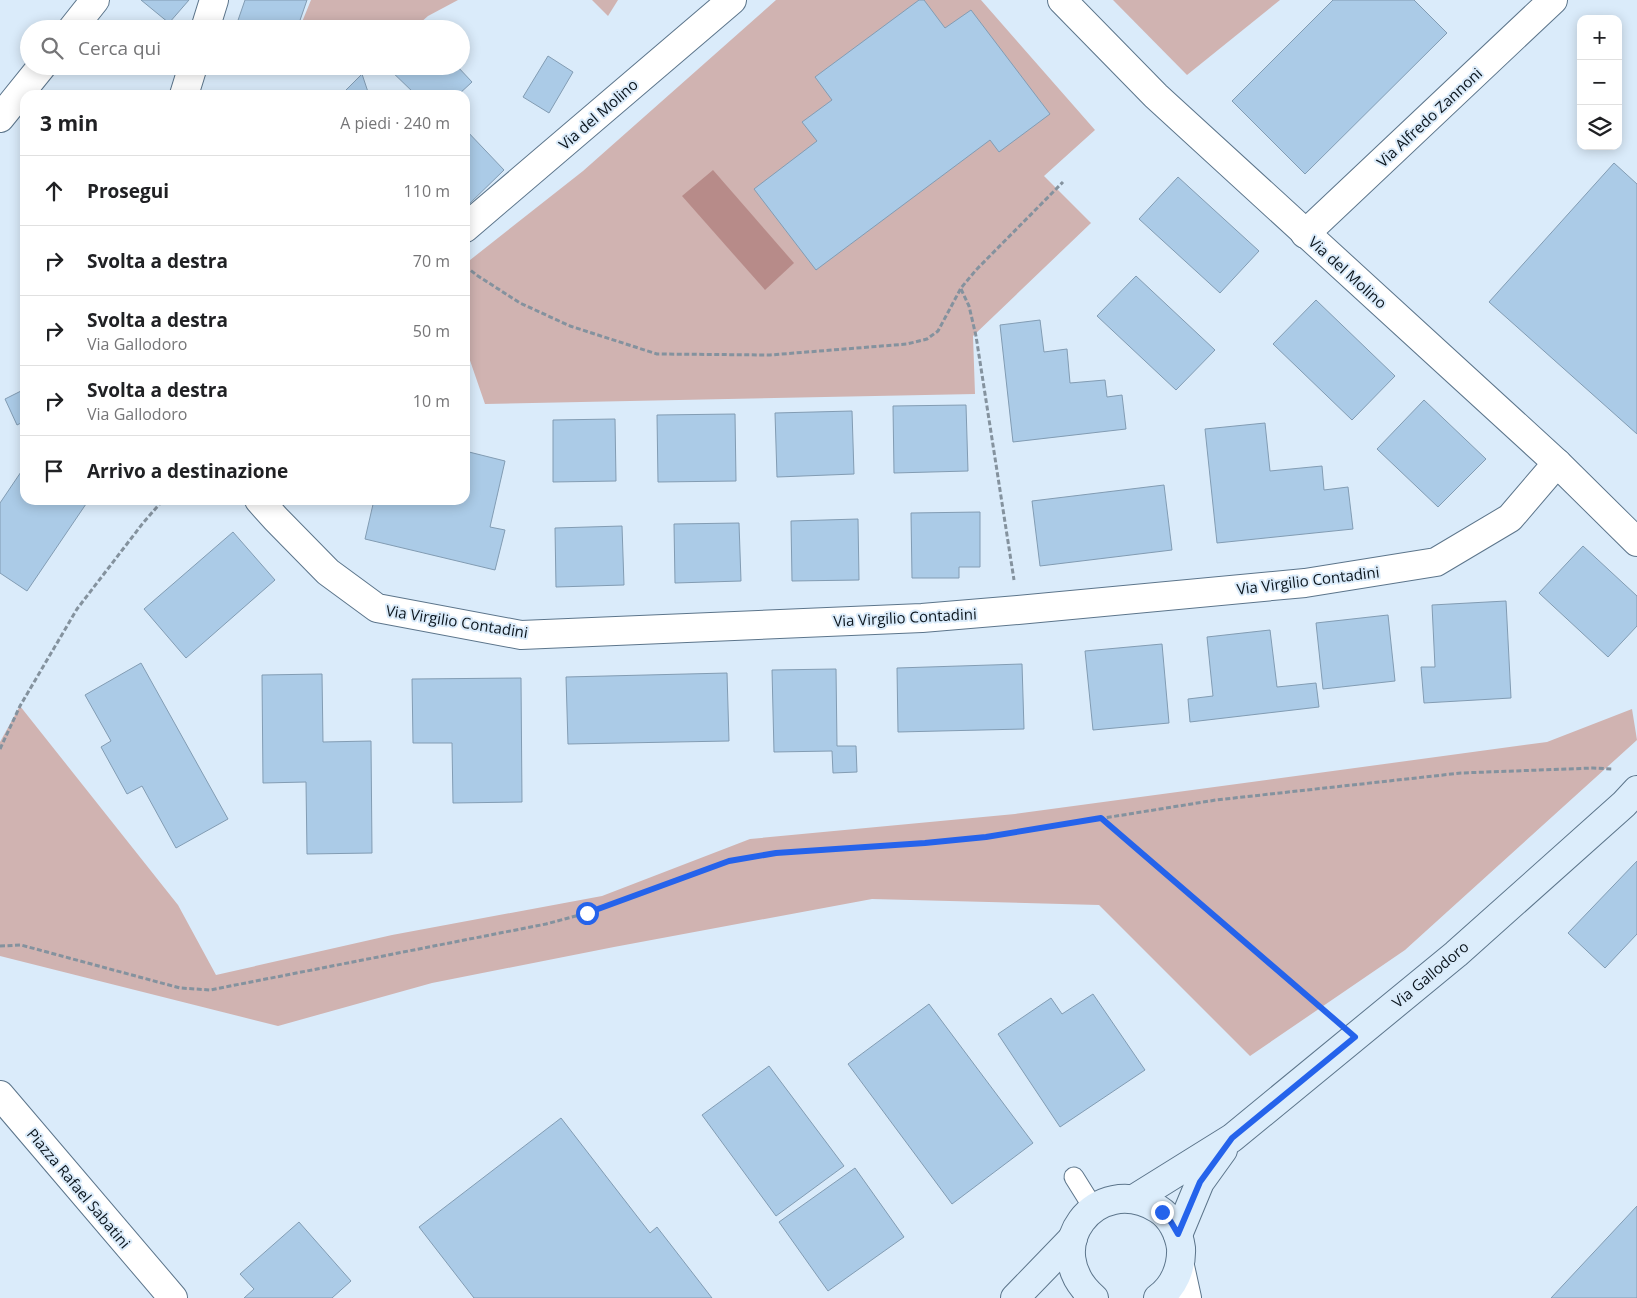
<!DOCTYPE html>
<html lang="it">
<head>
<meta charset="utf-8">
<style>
  body { margin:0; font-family:"Open Sans",sans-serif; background:#f2f2f2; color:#202124 }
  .controls { position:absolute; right:15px; top:15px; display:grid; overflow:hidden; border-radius:10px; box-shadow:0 2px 12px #0003 }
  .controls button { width:45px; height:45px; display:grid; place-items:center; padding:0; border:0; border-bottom:1px solid #e0e0e0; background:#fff; color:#202124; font:25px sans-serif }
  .stop { position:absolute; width:15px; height:15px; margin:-11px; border:4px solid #2563eb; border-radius:50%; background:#fff }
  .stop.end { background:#2563eb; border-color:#fff; box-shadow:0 1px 5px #0008 }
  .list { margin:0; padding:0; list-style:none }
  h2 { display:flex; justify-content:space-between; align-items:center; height:65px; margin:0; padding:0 20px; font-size:21px }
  h2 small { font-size:16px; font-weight:400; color:#757577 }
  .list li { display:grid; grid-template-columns:32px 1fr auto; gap:15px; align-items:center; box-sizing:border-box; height:70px; padding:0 20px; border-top:1px solid #e0e0e0 }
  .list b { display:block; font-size:19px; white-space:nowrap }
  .list p { margin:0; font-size:16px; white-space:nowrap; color:#757577 }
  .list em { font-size:16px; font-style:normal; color:#757577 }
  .icon { flex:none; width:28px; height:28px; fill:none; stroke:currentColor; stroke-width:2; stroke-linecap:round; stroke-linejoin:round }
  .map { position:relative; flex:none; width:1637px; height:1298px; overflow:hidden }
  .search { position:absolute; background:#fff; box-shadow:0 2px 12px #0003; left:20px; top:20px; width:450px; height:55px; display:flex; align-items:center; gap:12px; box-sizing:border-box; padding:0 18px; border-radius:28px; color:#757577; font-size:19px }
  .panel { position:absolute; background:#fff; box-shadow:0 2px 12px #0003; left:20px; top:90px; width:450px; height:415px; border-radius:15px }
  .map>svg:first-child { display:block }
</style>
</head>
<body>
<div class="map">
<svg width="1637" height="1298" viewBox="0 0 1637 1298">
  <rect width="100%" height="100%" fill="#daebfa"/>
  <g fill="#d0b3b1">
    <path d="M311 0H458L428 16 413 29H313L302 22Z"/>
    <path d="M592 0H618L608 16Z"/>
    <path d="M776 0H981L1095 130 1044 176 1091 223 973 336 975 394 485 404 465 346V264L583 171Z"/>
    <path d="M1113 0H1280L1187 75Z"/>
    <path d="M20 706 178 905 216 975 392 935 602 896 750 839 1015 814 1547 742 1632 709 1637 740 1405 950 1250 1056 1099 905 872 899 614 947 432 983 278 1026 0 956V742Z"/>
  </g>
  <path fill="#b78b89" d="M713 170 794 263 765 290 682 196Z"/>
  <g fill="#abcbe7" stroke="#829cb3">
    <path d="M141 0H189L169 23Z"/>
    <path d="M245 0H307L297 29H235Z"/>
    <path d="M919 0H924L945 28 971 10 1050 114 999 152 990 140 816 270 754 189 817 141 802 122 832 100 815 77Z"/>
    <path d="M1333 0H1414L1447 33 1305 174 1232 101Z"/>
    <path d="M548 56 573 72 549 113 523 97Z"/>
    <path d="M258 66H284L281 74Z"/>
    <path d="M386 66H457L472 82 458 95H416Z"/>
    <path d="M362 74 369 95H341Z"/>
    <path d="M465 129 504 170 465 208Z"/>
    <path d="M1614 163 1637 184V434L1489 302Z"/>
    <path d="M1178 177 1259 251 1220 293 1139 219Z"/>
    <path d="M1136 276 1215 350 1176 390 1097 316Z"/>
    <path d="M1316 300 1395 376 1352 420 1273 344Z"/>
    <path d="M1040 320 1044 352 1067 349 1070 383 1105 380 1107 397 1122 395 1126 429 1013 442 1000 325Z"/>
    <path d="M25 389V421L17 425 5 399Z"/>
    <path d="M1424 400 1486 459 1438 507 1377 449Z"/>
    <path d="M966 405 968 471 894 473 893 406Z"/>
    <path d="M852 411 854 474 777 477 775 413Z"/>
    <path d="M735 414 736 481 658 482 657 415Z"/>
    <path d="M615 419 616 481 553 482V420Z"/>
    <path d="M1265 423 1270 471 1322 466 1324 490 1348 487 1353 529 1217 543 1205 429Z"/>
    <path d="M465 451 505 461 490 527 505 530 495 570 365 539 374 500H465Z"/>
    <path d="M25 466V500H81L86 504 27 591 0 573V503Z"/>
    <path d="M1164 485 1172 550 1040 566 1032 501Z"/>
    <path d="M980 512V567H959V578H912L911 513Z"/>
    <path d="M858 519 859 580 792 581 791 521Z"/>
    <path d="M739 523 741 581 675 583 674 524Z"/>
    <path d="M622 526 624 585 556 587 555 528Z"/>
    <path d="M233 532 275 580 186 658 144 609Z"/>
    <path d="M1583 546 1637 596V626L1608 657 1539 593Z"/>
    <path d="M1506 601 1511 698 1424 703 1421 667H1435L1432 605Z"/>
    <path d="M1388 615 1395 681 1323 689 1316 623Z"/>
    <path d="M1270 630 1277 687 1316 683 1319 707 1190 722 1188 699 1213 696 1207 637Z"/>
    <path d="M1162 644 1169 723 1093 730 1085 651Z"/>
    <path d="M141 663 228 819 176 848 142 786 127 794 101 747 111 741 85 695Z"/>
    <path d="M1022 664 1024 729 898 732 897 668Z"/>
    <path d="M836 669 837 746H856L857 772 833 773 832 751 774 752 772 670Z"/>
    <path d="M727 673 729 741 568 744 566 677Z"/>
    <path d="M322 674 323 742 371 741 372 853 307 854 306 782 263 783 262 675Z"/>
    <path d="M521 678 522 802 453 803 452 743H413L412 679Z"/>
    <path d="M1637 861V934L1605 968 1568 933Z"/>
    <path d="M1093 994 1145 1070 1060 1127 998 1034 1051 998 1062 1014Z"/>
    <path d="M929 1004 1033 1143 952 1204 848 1064Z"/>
    <path d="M769 1066 844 1166 776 1216 702 1115Z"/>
    <path d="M561 1118 650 1233 657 1227 712 1298H474L419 1227Z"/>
    <path d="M855 1168 904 1237 828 1291 779 1222Z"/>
    <path d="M1637 1206V1298H1551Z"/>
    <path d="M299 1222 351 1281 332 1298H244L254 1289 240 1274Z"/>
  </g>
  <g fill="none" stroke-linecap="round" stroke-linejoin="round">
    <defs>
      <path id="lane" d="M1074 1177 1094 1209"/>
      <g id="street">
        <path d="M1062 0 1156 96 1557 463 1637 542"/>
        <path d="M72 29 95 0"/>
        <path d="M205 29 214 0"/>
        <path d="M184 95 193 66"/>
        <path d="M0 118 42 66"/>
        <path d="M465 228 732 0"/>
        <path d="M1305 234 1553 0"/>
        <path d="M259 500 276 519 328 572 377 608 521 635 922 618 1018 610 1305 583 1436 562 1510 518 1557 463"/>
        <path d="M0 1095 173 1298"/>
        <path d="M1180 1266 1187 1298"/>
      </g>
      <g id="secondary">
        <path d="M1134 1199 1232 1138 1456 954 1624 804 1637 790"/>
        <path d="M1178 1235 1200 1182 1223 1150"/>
        <path d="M1015 1298 1073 1238"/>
        <path d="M1094 1298C1037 1249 1096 1171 1158 1209 1171 1217 1179 1233 1181 1248 1182 1267 1174 1287 1158 1298"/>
      </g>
    </defs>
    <use href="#lane" stroke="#5c758b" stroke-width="21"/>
    <use href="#street" stroke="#5c758b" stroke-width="30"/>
    <use href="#secondary" stroke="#5c758b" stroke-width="30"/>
    <g stroke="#84929e" stroke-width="3" stroke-dasharray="5 2.5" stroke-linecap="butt">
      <path d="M465 266 478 276 520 303 570 326 657 354 770 355 907 344 927 339 938 331 961 288 976 270 1063 182"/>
      <path d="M961 289 969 306 976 336 1014 580"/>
      <path d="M0 749 20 706 77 609 143 523 163 500"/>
      <path d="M1101 818 1331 1017"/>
      <path d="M0 946 21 945 180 988 210 990 546 924 587 913 729 861 776 853 925 843 986 837 1216 800 1461 773 1593 768 1613 769"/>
    </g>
    <use href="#lane" stroke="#fff" stroke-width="19"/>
    <use href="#street" stroke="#fff" stroke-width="28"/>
    <use href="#secondary" stroke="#dcedfb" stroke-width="28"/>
  </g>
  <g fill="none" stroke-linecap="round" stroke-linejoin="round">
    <path stroke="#2563eb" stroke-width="6" d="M587 913 729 861 776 853 925 843 986 837 1101 818 1355 1037 1232 1138 1200 1182 1178 1234 1171 1222 1162 1212"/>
  </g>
  <g text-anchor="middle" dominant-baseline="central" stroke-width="4" stroke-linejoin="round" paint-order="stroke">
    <g font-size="15" fill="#0b151d" stroke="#daebfa">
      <text transform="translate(598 114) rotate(-41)">Via del Molino</text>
      <text transform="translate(1429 117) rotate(-43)">Via Alfredo Zannoni</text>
      <text transform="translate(1348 272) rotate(42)">Via del Molino</text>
      <text transform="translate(1308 580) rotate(-7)">Via Virgilio Contadini</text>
      <text transform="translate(905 617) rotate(-3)">Via Virgilio Contadini</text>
      <text transform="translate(457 621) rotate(9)">Via Virgilio Contadini</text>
      <text transform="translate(1430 974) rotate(-40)">Via Gallodoro</text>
      <text transform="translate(79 1188) rotate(50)">Piazza Rafael Sabatini</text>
    </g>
  </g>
</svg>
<div class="controls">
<button>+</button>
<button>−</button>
<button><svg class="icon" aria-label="layers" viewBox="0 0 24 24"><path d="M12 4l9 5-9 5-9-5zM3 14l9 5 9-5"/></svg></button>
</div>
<div class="stop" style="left:587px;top:913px"></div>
<div class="stop end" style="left:1162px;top:1212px"></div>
<div class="search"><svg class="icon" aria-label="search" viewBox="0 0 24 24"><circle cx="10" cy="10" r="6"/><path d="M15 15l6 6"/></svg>Cerca qui</div>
<section class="panel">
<h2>3 min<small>A piedi · 240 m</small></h2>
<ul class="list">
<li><svg class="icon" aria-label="ahead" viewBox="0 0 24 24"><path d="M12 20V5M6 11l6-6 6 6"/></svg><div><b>Prosegui</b></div><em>110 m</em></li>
<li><svg class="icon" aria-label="right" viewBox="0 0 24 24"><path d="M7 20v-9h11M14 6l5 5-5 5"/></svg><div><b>Svolta a destra</b></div><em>70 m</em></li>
<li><svg class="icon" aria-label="right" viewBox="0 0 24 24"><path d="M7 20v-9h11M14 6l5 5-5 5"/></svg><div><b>Svolta a destra</b><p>Via Gallodoro</p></div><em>50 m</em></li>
<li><svg class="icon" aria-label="right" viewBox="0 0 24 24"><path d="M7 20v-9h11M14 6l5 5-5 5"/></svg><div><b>Svolta a destra</b><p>Via Gallodoro</p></div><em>10 m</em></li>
<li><svg class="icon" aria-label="arrive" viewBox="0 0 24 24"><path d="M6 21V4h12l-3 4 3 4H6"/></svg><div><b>Arrivo a destinazione</b></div></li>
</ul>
</section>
</div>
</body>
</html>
